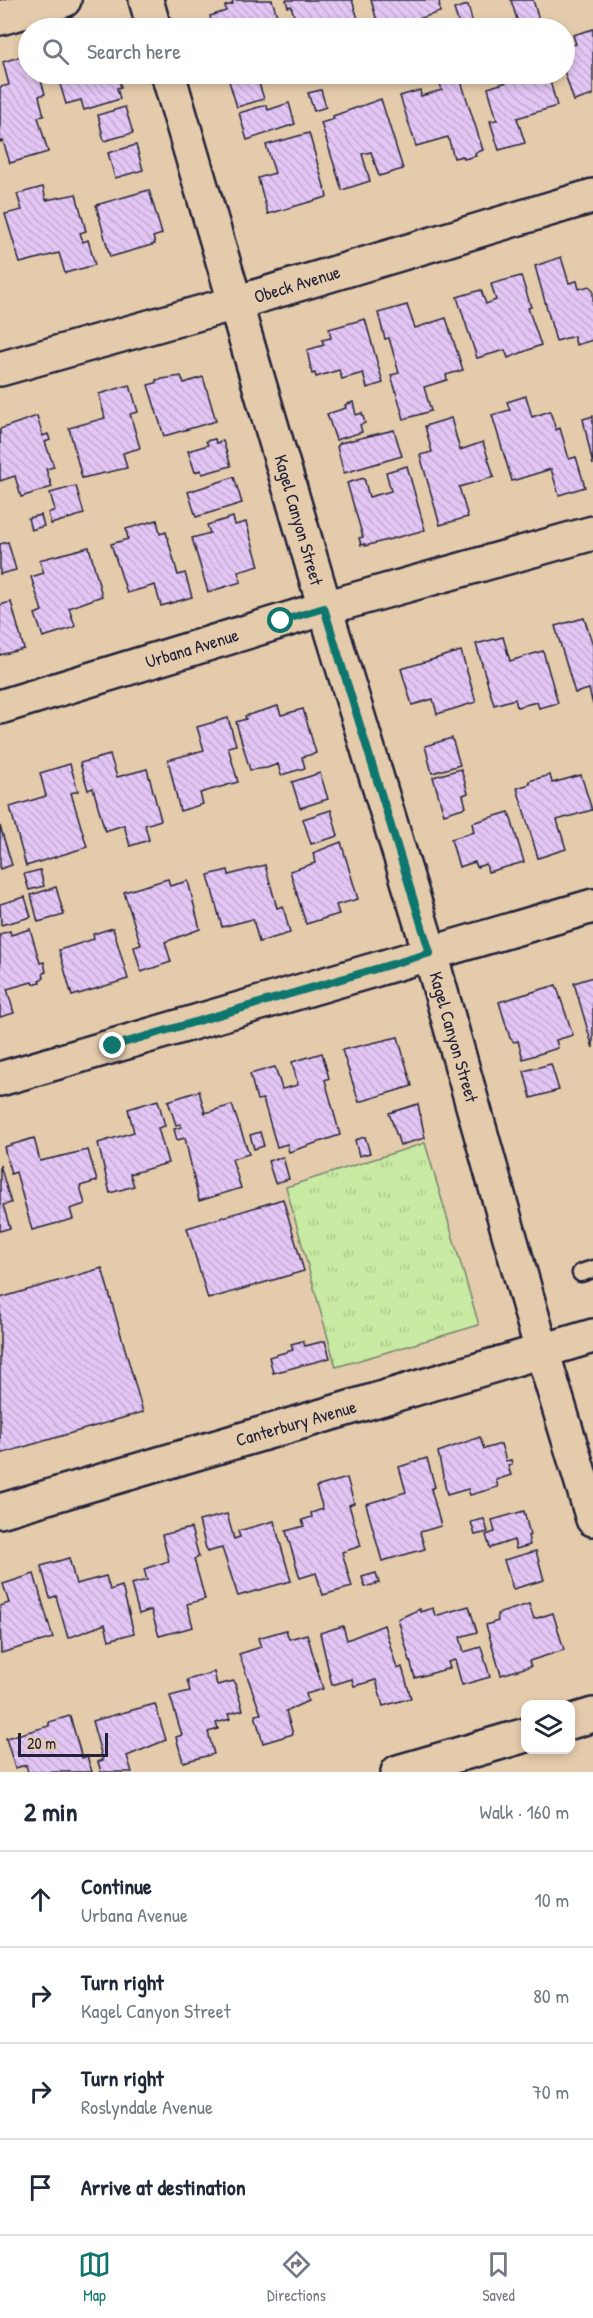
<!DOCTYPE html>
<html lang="en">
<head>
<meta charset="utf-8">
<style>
  body { margin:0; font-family:"Patrick Hand",sans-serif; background:#f6f6f7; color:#1f2937 }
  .controls { position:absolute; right:18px; bottom:18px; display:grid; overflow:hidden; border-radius:12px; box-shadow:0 3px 9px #0003 }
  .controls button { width:54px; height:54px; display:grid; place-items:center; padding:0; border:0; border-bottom:2px solid #e0e1e3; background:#fff; color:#1f2937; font:30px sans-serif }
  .scale { position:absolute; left:18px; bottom:15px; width:90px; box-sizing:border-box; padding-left:6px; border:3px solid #22223b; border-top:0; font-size:16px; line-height:21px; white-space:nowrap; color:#22223b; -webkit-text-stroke:4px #e4cbac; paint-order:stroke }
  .stop { position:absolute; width:18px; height:18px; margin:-14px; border:4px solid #0f766e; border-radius:50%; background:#fff }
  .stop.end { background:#0f766e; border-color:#fff; box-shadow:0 2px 6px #0008 }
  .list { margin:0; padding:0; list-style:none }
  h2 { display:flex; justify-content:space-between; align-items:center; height:78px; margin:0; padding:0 24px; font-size:26px }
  h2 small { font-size:20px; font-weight:400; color:#747a83 }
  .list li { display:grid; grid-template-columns:39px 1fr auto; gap:18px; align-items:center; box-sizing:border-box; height:96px; padding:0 24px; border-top:2px solid #e0e1e3 }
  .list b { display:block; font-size:22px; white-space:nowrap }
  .list p { margin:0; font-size:20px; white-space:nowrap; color:#747a83 }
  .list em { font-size:20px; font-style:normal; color:#747a83 }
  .icon { flex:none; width:33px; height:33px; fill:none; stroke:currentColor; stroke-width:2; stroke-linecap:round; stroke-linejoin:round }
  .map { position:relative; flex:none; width:593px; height:1772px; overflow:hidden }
  .search { position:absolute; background:#fff; box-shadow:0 3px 9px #0003; left:18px; right:18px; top:18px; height:66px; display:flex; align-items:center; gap:15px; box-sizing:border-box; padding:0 21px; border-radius:33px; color:#747a83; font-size:22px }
  .sheet { height:462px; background:#fff }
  nav { display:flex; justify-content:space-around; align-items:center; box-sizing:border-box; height:84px; border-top:2px solid #e0e1e3; background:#fff; font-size:16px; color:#747a83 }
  nav a { display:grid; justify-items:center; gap:3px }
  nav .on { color:#0f766e }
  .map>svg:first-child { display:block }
</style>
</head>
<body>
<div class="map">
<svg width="593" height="1772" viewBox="0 0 593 1772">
  <defs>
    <pattern id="grass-tufts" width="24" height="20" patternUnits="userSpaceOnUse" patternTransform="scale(1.5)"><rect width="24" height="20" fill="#c8eaa3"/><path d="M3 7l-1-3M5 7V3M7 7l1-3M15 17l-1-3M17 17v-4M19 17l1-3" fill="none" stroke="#acc88d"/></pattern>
    <pattern id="building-back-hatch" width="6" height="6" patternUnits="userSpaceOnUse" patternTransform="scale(1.5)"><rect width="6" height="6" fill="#e4c6f4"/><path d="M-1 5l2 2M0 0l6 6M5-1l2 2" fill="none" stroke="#c3aad2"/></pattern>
  </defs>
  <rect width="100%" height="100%" fill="#e4cbac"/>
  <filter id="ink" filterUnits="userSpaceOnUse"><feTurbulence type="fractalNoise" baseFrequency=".0167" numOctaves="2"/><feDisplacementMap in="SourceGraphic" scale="12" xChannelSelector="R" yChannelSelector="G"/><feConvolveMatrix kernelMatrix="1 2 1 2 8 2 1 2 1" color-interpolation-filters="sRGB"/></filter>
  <g filter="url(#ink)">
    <path fill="url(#grass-tufts)" stroke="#75866f" stroke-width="1.5" d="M425 1143 479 1325 336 1367 286 1187Z"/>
    <g fill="url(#building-back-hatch)" stroke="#22223b" stroke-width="1.5">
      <path d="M232 0H272L281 28H213L210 16 226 11 225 6 233 4Z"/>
      <path d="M286 0H352L361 28H298L291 6 288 7Z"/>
      <path d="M371 0H439L440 12 390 28H379Z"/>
      <path d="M511 0H533L539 20 519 26Z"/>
      <path d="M468 5 474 28H460L454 9Z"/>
      <path d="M593 29V95L574 101 564 71V47L576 44 573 35Z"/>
      <path d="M28 54V74H39L45 94 39 96 44 116 38 117 48 152 10 163 3 141 0 142V87L9 85 3 62Z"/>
      <path d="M57 74H117L121 87 117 88 120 99 84 110 81 100 66 104Z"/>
      <path d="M256 74 264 99 237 107 229 81Z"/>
      <path d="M505 74H548L557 106 517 118 525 143 499 150 490 121 497 120 488 88 507 82Z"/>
      <path d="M460 78 483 150 475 153 476 156 464 159 463 156 454 158 448 137 416 146 400 96 420 90 421 96 442 90 440 83Z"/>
      <path d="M321 90 326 107 314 111 308 93Z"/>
      <path d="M381 99 403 169 379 176 371 152 362 154 370 181 342 190 321 123 334 119 333 116Z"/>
      <path d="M289 103 295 124 247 140 239 113 266 105 268 110Z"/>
      <path d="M125 107 133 133 104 141 98 115Z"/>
      <path d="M309 133 327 197 268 214 258 178 275 173 266 145Z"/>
      <path d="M136 145 143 170 115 178 108 153Z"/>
      <path d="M43 187 46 200 76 194 86 231 80 233 83 242 88 240 95 265 65 273 59 253 20 263 5 214 22 210 17 194Z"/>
      <path d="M149 190 162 234 153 237 155 244 110 257 96 205Z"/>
      <path d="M561 257 569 283 577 281 579 289 589 286 593 290V340L576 345 574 336 556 341 535 266Z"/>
      <path d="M521 276 531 307 528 308 541 345 508 358 505 350 477 358 457 297 481 290 486 304 496 300 491 284Z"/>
      <path d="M407 305 415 328 446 318 463 370 446 375 447 380 424 387 431 411 404 419 391 375 399 373 389 338 385 339 378 313Z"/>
      <path d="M365 319 383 383 367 388 363 373 342 379 339 370 316 377 315 373 312 374 307 350 324 345 322 340 331 338 329 329Z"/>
      <path d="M181 376 184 383 203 377 216 421 164 436 148 385 156 383V380Z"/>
      <path d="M130 385 138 412 130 414 140 448 123 453 127 468 82 478 69 428 105 418 99 394Z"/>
      <path d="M526 396 532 417 550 411 556 430 560 428 569 459 576 457 585 487 559 495 551 469 512 481 492 415 510 410 507 402Z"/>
      <path d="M353 402 356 415 362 413 365 423 360 425 362 432 336 440 327 414 346 408 345 405Z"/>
      <path d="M37 416 43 436 48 434 50 440 45 442 54 467 46 469 52 487 21 497 15 476 0 481V429Z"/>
      <path d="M593 416V465L583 419Z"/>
      <path d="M451 418 460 450 483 442 494 477 459 487 468 517 440 525 420 455 432 452 425 426Z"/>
      <path d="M394 430 402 456 344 473 337 447 340 443Z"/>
      <path d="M215 439 216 443 223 441 231 466 202 474 201 470 195 472 188 451 208 445 206 441Z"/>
      <path d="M407 466 425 530 365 546V544L361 545 359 538 363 537 347 483 364 478 369 497 391 491 386 472Z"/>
      <path d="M234 477 242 503 196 517 188 492Z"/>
      <path d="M76 486 84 514 51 524 48 513 55 510 50 493Z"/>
      <path d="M41 515 44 526 31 530 28 518Z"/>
      <path d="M233 517 235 525 246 522 259 566 238 572 241 582 208 592 192 538 210 533 207 525Z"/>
      <path d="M157 520 160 534 166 532 178 575 185 573 192 597 161 606 155 585 127 593 111 544 128 539 126 529Z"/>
      <path d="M8 542 16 570 0 574V544Z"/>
      <path d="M89 547 102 596 69 608 75 626 72 628 43 637 35 614 42 611 31 577 44 573 39 560Z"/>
      <path d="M11 602 24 649 0 655V605Z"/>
      <path d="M584 618 593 645V705L589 689 575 693 555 626Z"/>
      <path d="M503 637 510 661 543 651 558 703 539 708 537 702 517 707 515 699 494 705 476 644Z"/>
      <path d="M461 651 476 702 437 714 433 699 412 705 401 669Z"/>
      <path d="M278 706 281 715 303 709 316 753 302 757 305 768 281 775 278 764 267 768 250 770 236 722 246 719 245 716Z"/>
      <path d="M228 718 236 745 228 747 238 782 200 793 203 804 180 811 168 760 204 750 197 727Z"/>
      <path d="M452 738 460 765 432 773 425 746Z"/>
      <path d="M110 755 117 777 147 769 161 820 145 825 149 840 130 846 124 825 105 831 93 788 88 790 80 763Z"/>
      <path d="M70 764 78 791 71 793 87 847 26 866 10 807 46 796 40 773Z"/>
      <path d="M461 769 468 793 463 795 466 807 444 814 433 777Z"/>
      <path d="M320 773 328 799 300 808 292 782Z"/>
      <path d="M550 775 552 783 581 775 592 810 557 820 566 849 538 858 517 788 530 784 529 781Z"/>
      <path d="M331 810 338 836 311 844 303 819Z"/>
      <path d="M509 812 524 862 488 872 486 864 477 867 475 862 459 867 451 839 474 832 472 823Z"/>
      <path d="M0 826 12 865 0 869Z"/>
      <path d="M341 842 358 899 336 905 339 914 306 924 290 871 315 863 313 853Z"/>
      <path d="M265 865 277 908 283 906 290 933 259 942 253 919 222 927 208 875 228 870 229 875Z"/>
      <path d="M40 870 44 886 29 890 24 874Z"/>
      <path d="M168 879 170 886 188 881 200 929 165 942 171 962 141 972 134 947 141 945 124 892Z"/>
      <path d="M56 887 64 915 38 922 31 895Z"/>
      <path d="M25 897 31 917 1 925 0 904Z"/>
      <path d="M113 928 128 979 72 996 59 950 94 939 93 934Z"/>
      <path d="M30 929 40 963 44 962 46 972 43 973 44 978 39 980 40 982 33 984 32 982 7 989 14 1013 0 1017V934L10 931 11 935Z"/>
      <path d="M593 977V1048L574 983Z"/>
      <path d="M556 985 573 1035 556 1040 558 1048 523 1059 518 1041 514 1042 510 1038 499 1002Z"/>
      <path d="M398 1037 412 1086 359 1102 342 1050Z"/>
      <path d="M322 1053 329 1078 325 1080 340 1135 289 1152 287 1144 277 1147 263 1099 257 1100 250 1074 275 1067 282 1089 298 1085 292 1062Z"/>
      <path d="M551 1064 559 1090 531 1098 524 1071Z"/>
      <path d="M199 1091 205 1113 232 1105 249 1154 232 1159 241 1188 199 1201 185 1138 177 1140 174 1129 182 1127 181 1124 176 1125 168 1101Z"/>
      <path d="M158 1100 165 1126 158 1128 168 1163 130 1174 134 1186 110 1193 98 1143 134 1132 128 1109Z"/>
      <path d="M418 1104 425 1138 400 1145 389 1113Z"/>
      <path d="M260 1132 264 1146 254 1149 250 1135Z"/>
      <path d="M365 1137 370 1153 359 1156 355 1140Z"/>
      <path d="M34 1138 40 1161 88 1150 97 1181 80 1186 85 1204 70 1209 73 1219 32 1230 16 1172 11 1174 4 1147Z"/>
      <path d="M283 1157 289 1179 275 1183 268 1161Z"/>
      <path d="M0 1165 11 1203 3 1205 10 1228 0 1231Z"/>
      <path d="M283 1199 304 1271 208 1299 187 1228Z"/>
      <path d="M102 1268 143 1412 0 1454V1298Z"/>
      <path d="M303 1341 305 1346 325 1341 330 1358 273 1373 269 1357 293 1350 291 1344Z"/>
      <path d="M480 1437 484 1449 501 1444 506 1461 511 1460 512 1465 508 1466 511 1475 496 1480 498 1487 470 1495 468 1489 447 1495 438 1452Z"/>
      <path d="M427 1458 435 1487 431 1489 441 1526 420 1532 425 1549 382 1561 366 1504 406 1492 399 1467Z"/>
      <path d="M347 1478 354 1503 349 1505 361 1546 342 1552 352 1587 323 1595 316 1573 300 1578 286 1531 304 1526 302 1520 312 1517 311 1513 323 1509 316 1487Z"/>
      <path d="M524 1511 530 1535 528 1536 530 1545 516 1549 514 1540 490 1548 486 1535 495 1532 492 1520Z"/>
      <path d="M227 1514 234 1539 240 1537 238 1531 274 1521 291 1581 238 1596 222 1548 207 1552 199 1521Z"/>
      <path d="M484 1519 488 1532 475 1535 471 1522Z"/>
      <path d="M191 1528 199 1557 194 1559 205 1599 187 1604 193 1627 159 1636 151 1610 139 1614 131 1584 147 1580 144 1569 169 1561 162 1535Z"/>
      <path d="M536 1551 544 1580 513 1589 504 1560Z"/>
      <path d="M69 1558 76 1584 106 1576 110 1590 122 1586 134 1633 109 1640 105 1624 68 1638 56 1596 50 1598 41 1566Z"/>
      <path d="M376 1573 379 1583 365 1587 362 1577Z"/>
      <path d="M34 1574 53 1638 1 1653 0 1606 9 1603 3 1584Z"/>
      <path d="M529 1604 534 1619 553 1613 564 1650 529 1661 531 1666 501 1675 486 1625 498 1621 497 1614Z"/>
      <path d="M469 1606 477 1632 460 1637 464 1652 481 1647 490 1677 462 1685 455 1660 448 1662 450 1668 415 1678 398 1619 420 1609V1612L433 1608 435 1616Z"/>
      <path d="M384 1625 397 1669 402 1667 411 1698 383 1706 376 1680 354 1686 352 1679 332 1685 320 1633 343 1626 347 1640Z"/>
      <path d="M286 1630 289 1639 307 1634 323 1689 306 1694 308 1701 286 1711 293 1734 263 1743 255 1715 261 1714 239 1654 261 1647 258 1638Z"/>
      <path d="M214 1672 217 1685 234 1681 243 1710 228 1714 230 1719 216 1723 218 1729 208 1732 214 1754 183 1762 176 1737 182 1735 170 1696 190 1691 187 1680Z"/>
      <path d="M155 1704 166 1740 127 1756 132 1772H101L98 1762 103 1760 92 1721Z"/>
      <path d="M70 1716 82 1758 87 1756 92 1772H28L26 1765 15 1768 6 1738 49 1726V1722Z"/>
    </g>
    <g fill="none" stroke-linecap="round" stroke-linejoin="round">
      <defs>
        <path id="lane" d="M581 1273 593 1269"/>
        <g id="street">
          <path d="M146 0 154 28"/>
          <path d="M0 18 64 0"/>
          <path d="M168 74 325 608 430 953 542 1351 593 1519"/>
          <path d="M0 369 235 303 593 196"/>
          <path d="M0 707 325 608 593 533"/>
          <path d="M0 1079 593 906"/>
          <path d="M0 1511 593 1336"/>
          <path d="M570 1722 593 1715"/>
          <path d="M398 1772 526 1735"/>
        </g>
      </defs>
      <use href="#lane" stroke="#22223b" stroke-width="21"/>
      <use href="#street" stroke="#22223b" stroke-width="38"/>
      <use href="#lane" stroke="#e4cbac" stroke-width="16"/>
      <use href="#street" stroke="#e4cbac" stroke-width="33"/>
    </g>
  </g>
  <g fill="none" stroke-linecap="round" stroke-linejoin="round" filter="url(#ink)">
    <path stroke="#0f766e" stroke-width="8" d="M113 1046 430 953 324 608 281 621"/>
  </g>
  <g text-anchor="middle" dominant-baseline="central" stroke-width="4.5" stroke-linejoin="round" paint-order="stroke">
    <g font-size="18" fill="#22223b" stroke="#e4cbac">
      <text transform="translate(297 284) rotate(-17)">Obeck Avenue</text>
      <text transform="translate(299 520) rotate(74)">Kagel Canyon Street</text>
      <text transform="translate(192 648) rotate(-17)">Urbana Avenue</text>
      <text transform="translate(454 1037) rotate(74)">Kagel Canyon Street</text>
      <text transform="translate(296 1423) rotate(-16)">Canterbury Avenue</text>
    </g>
  </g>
</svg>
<div class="controls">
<button><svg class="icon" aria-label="layers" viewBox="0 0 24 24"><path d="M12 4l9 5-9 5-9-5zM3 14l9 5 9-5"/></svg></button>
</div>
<div class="scale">20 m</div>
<div class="stop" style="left:281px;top:621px"></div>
<div class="stop end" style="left:113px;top:1046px"></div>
<div class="search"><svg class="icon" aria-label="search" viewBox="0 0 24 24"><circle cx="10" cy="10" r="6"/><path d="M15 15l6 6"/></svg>Search here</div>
</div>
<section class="sheet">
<h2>2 min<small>Walk · 160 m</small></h2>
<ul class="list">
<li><svg class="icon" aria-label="ahead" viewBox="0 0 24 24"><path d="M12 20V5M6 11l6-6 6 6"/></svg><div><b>Continue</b><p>Urbana Avenue</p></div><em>10 m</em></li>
<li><svg class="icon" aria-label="right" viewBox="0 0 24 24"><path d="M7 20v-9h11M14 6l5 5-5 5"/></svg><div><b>Turn right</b><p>Kagel Canyon Street</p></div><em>80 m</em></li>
<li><svg class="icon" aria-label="right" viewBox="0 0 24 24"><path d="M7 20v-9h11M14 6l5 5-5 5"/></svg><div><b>Turn right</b><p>Roslyndale Avenue</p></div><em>70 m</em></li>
<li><svg class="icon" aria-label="arrive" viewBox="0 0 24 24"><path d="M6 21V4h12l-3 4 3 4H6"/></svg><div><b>Arrive at destination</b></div></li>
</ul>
</section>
<nav>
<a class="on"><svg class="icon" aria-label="map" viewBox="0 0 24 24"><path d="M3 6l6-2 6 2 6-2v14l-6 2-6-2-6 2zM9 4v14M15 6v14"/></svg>Map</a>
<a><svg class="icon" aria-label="directions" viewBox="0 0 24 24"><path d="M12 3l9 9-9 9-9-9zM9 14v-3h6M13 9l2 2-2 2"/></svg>Directions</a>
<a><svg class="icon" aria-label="saved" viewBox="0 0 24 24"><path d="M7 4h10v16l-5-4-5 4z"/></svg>Saved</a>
</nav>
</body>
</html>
